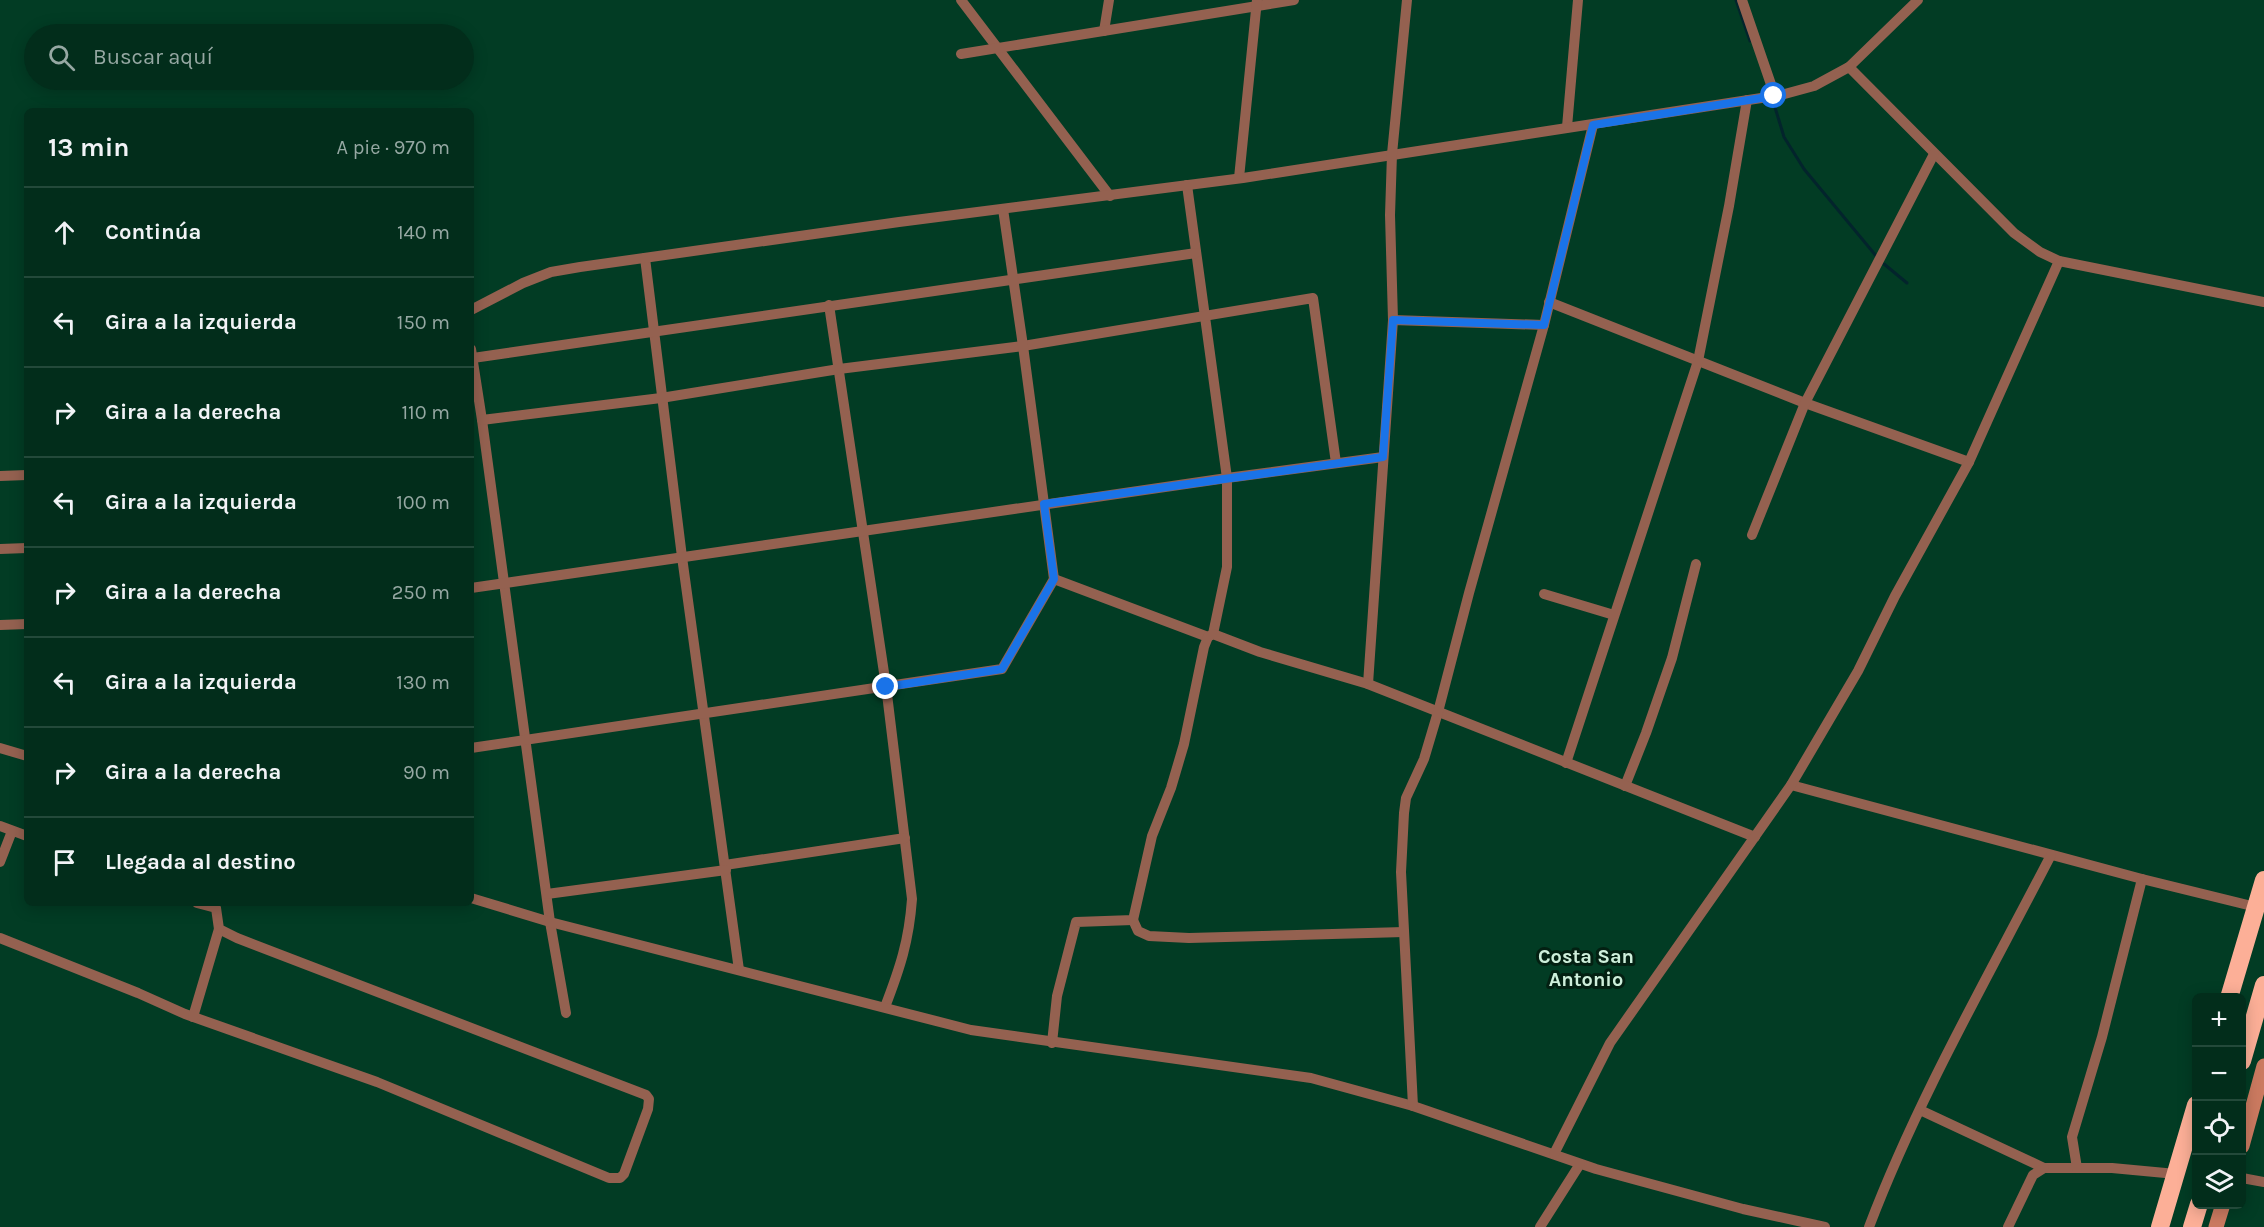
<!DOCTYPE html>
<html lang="es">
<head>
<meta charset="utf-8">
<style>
  body { margin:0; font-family:Karla,sans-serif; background:#0c3524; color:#f1f3f6 }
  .controls { position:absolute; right:18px; bottom:18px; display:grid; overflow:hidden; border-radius:9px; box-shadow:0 3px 15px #0003 }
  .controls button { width:54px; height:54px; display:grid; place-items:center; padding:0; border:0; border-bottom:2px solid #23493a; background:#022d1b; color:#f1f3f6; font:30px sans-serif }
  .stop { position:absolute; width:18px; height:18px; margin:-14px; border:4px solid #1a73e8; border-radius:50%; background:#fff }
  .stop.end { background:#1a73e8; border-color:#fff; box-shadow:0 2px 6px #0008 }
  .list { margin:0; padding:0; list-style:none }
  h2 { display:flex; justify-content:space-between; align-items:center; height:78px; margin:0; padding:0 24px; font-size:26px }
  h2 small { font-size:20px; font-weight:400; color:#96a8a3 }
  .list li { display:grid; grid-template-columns:39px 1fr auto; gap:18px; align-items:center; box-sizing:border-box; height:90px; padding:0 24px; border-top:2px solid #23493a }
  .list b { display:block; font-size:22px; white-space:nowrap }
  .list em { font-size:20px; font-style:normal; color:#96a8a3 }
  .icon { flex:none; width:33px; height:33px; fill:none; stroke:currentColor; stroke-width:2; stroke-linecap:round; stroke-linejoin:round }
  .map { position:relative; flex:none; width:2264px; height:1227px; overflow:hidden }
  .search { position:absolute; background:#022d1b; box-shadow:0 3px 15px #0003; left:24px; top:24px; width:450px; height:66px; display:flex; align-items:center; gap:15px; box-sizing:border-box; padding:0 21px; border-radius:33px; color:#96a8a3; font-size:22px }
  .panel { position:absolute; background:#022d1b; box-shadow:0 3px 15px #0003; left:24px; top:108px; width:450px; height:798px; border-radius:9px }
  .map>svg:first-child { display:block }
</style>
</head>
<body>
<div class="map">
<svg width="2264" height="1227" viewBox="0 0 2264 1227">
  <rect width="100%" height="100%" fill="#023c24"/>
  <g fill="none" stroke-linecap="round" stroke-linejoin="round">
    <g stroke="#03242c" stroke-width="3">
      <path d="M1736 0 1750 41"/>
      <path d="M1774 104 1784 137 1804 169 1877 257"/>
      <path d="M1884 264 1907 283"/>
    </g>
    <g stroke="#946150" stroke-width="10">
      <path d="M961 0 1110 196"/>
      <path d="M1742 0 1775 96"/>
      <path d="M1104 31 1109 0"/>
      <path d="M961 54 1294 0"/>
      <path d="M1849 67 2014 233 2040 252 2059 261 2264 302"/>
      <path d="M1567 127 1578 0"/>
      <path d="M1239 178 1257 0"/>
      <path d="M1187 185 1227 478V567L1213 634"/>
      <path d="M645 258 682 557 739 970"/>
      <path d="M1549 302 1805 403 1969 462"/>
      <path d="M829 305 886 686 912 899C909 941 900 968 885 1007"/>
      <path d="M471 310 523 283 551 272 580 267 899 222 1243 178 1781 95 1814 86 1849 67 1918 0"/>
      <path d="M1393 320 1390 215 1392 154 1407 0"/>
      <path d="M471 349 482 420 550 922 566 1013"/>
      <path d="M473 358 1196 253"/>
      <path d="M482 420 661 398 839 369 1023 346 1313 298 1336 463"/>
      <path d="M0 476 27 475"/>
      <path d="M1752 535 1805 403 1934 154"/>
      <path d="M0 549 27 548"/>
      <path d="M1054 579 1208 637"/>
      <path d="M471 588 1227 478 1383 457"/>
      <path d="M1544 594 1614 615"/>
      <path d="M0 625 27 624"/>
      <path d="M1368 684 1393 320 1544 325"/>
      <path d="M0 748 27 756"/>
      <path d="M471 748 1002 669 1054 579 1023 346 1003 209"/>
      <path d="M1566 763 1698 361 1729 206 1747 100"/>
      <path d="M1791 785 2142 879 2256 907"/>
      <path d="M1625 786 1646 733 1672 658 1696 564"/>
      <path d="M0 826 27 836"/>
      <path d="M0 862 12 831"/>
      <path d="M725 865 905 838"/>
      <path d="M547 894 726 870"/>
      <path d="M471 898 550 922 971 1030 1311 1078 1413 1106 1596 1169 1743 1209 1825 1227"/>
      <path d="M1133 920 1138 931 1149 936 1189 938 1404 932"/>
      <path d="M0 938 138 993 185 1014 377 1082 609 1178H620L624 1174 648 1109 649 1099 646 1095 237 938 219 929 216 908 197 903"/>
      <path d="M193 1017 219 929"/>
      <path d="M1052 1043 1057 996 1076 922 1133 920 1152 836 1171 788 1184 744 1204 647 1208 637 1213 634 1260 652 1368 684 1755 837"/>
      <path d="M1413 1106 1401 872 1404 813 1406 798 1424 759 1438 712 1469 593 1544 325 1593 125"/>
      <path d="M1920 1110 2044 1168H2112L2176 1174"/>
      <path d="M1554 1154 1610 1043 1791 785 1858 671 1895 596 1969 462 2059 261"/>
      <path d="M2077 1168 2072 1137 2102 1037 2142 879"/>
      <path d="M2242 1178 2264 1182"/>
      <path d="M1540 1227 1580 1164"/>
      <path d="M1869 1227C1918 1098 1988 977 2051 855"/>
      <path d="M2008 1227 2033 1175 2044 1168"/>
    </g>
    <g stroke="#cb7a60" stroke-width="15">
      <path d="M2242 1146 2264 1066"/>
      <path d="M2216 1227 2223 1204"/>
    </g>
    <g stroke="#fcaf97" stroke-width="18">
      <path d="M2229 998 2264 880"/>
      <path d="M2242 1061 2264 985"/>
      <path d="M2160 1227 2196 1105"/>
      <path d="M2192 1227 2199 1204"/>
    </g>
  </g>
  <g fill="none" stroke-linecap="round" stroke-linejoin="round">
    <path stroke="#1a73e8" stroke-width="8" d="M886 687 1002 669 1054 579 1044 504 1383 457 1393 320 1544 325 1593 125 1774 96"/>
  </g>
  <g text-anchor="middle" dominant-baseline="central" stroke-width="6" stroke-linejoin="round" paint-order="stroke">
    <g font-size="20" font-weight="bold" fill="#ceefdb" stroke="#032012">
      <text x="1586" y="956">Costa San<tspan x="1586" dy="23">Antonio</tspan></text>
    </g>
  </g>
</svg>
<div class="controls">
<button>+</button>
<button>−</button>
<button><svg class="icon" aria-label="locate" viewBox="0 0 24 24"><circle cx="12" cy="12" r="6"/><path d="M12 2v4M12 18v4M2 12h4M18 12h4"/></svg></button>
<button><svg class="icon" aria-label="layers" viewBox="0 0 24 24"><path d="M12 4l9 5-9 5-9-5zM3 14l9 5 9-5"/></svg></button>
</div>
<div class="stop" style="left:1774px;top:96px"></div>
<div class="stop end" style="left:886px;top:687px"></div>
<div class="search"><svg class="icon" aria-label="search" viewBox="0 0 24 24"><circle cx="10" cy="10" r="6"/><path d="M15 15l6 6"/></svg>Buscar aquí</div>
<section class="panel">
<h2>13 min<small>A pie · 970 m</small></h2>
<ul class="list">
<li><svg class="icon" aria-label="ahead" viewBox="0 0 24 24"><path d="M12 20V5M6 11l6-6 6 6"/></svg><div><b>Continúa</b></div><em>140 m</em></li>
<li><svg class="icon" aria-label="left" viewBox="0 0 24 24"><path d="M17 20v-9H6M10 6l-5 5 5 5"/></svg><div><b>Gira a la izquierda</b></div><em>150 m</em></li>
<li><svg class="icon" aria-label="right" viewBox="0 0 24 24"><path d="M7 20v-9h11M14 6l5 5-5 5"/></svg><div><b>Gira a la derecha</b></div><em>110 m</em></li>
<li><svg class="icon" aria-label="left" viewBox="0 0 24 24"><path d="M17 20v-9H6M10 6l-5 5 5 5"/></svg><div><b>Gira a la izquierda</b></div><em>100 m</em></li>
<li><svg class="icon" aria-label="right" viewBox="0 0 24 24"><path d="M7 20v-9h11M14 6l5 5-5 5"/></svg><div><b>Gira a la derecha</b></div><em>250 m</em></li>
<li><svg class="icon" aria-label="left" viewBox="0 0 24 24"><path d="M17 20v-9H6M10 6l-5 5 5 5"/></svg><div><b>Gira a la izquierda</b></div><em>130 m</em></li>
<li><svg class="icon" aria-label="right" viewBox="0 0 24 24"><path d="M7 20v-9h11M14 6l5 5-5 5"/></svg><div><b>Gira a la derecha</b></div><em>90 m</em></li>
<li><svg class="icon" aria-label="arrive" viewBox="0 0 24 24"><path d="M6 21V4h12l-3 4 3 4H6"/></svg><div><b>Llegada al destino</b></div></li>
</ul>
</section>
</div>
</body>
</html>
